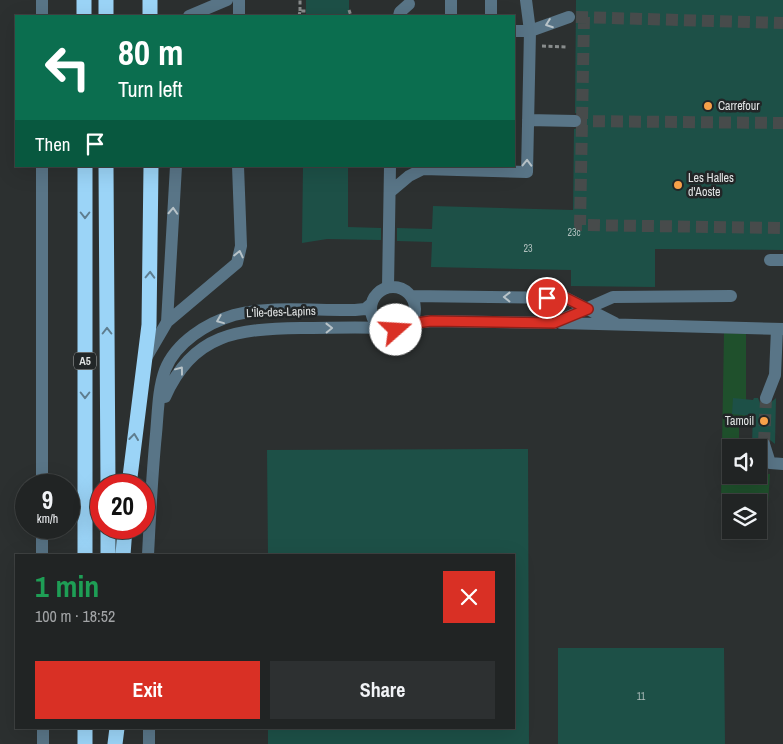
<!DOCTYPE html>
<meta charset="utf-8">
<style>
body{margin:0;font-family:"Archivo Narrow",sans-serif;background:#2d3031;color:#f1f3f6;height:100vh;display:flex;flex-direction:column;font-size:19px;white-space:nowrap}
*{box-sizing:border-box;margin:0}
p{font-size:16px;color:#a2a4a6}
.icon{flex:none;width:28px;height:28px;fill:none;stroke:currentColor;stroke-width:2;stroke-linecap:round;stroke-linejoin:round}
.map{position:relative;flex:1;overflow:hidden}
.side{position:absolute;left:15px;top:554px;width:500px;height:175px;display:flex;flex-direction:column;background:#212424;border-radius:0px;box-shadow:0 5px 20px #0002,0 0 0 1px #3e4141}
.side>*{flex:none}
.top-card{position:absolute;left:15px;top:15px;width:500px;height:152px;border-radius:0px;box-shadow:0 5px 20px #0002,0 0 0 1px #3e4141;background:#0b6e4f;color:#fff;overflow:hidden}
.controls{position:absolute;left:722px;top:439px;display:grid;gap:10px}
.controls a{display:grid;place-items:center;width:45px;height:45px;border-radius:0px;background:#212424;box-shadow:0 5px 20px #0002,0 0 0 1px #3e4141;font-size:25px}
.speed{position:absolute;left:15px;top:474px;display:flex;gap:10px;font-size:25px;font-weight:700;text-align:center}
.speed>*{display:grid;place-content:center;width:65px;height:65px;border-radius:50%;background:#212424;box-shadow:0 5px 20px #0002,0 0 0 1px #3e4141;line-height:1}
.speed small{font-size:12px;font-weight:400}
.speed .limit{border:8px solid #d22;background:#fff;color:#111}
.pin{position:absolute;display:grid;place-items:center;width:42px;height:42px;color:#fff;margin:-21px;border:2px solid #fff;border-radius:50%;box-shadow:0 1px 5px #0007}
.me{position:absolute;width:55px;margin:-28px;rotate:71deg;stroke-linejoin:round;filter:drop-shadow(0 0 4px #0008)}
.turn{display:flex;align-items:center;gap:18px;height:105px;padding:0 20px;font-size:22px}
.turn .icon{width:65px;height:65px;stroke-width:2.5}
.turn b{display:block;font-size:35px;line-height:42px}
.then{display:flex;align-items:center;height:48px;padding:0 20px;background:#0003;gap:10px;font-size:19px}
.round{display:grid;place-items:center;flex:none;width:52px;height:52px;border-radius:0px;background:#2d3031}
.head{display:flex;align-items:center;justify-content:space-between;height:85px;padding:0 20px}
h1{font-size:30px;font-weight:800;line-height:38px;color:#1e9e55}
.action{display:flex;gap:10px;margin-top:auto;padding:10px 20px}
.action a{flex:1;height:58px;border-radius:0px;background:#d93025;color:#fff;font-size:20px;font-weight:800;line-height:58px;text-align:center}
.action a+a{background:#2d3031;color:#f1f3f6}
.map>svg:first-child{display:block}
</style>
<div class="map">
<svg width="783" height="744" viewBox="0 0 783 744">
<rect width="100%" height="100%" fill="#2c3030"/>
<!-- green -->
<path fill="#1f502c" d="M724 333 746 334V415L739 422V447L731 448V475L770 474 768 503 721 502Z"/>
<!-- building -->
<path fill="#1d5047" d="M306 0H349V16H306Z
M576 0H783V250L655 249V287L571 286V270L431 267 432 242 397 241V228L432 229 433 206 573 210 574 129 579 128 583 121 580 114 575 113Z
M303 166H348V227L381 228V240L327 239 302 243Z
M733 398 753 400 754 398H758L760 403 767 406 776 398 775 444 765 436 758 438 756 444 752 443 753 416 732 414Z
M528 449 529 744H268V728H514V555H268L267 450Z
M558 648H724L725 744H558Z"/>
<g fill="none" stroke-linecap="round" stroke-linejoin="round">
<!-- minor-tunnel -->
<path stroke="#474b4b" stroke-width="12" stroke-dasharray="12 6" stroke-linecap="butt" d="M576 17 783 23
M584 17 580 225 783 228
M575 121 783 123
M764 444 766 398"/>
<!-- path -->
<path stroke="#888c8c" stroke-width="3" stroke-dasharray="4 2.5" stroke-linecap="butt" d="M349 10 351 16
M300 11V0
M299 16 300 11H306
M542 46 566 47"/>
<!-- minor -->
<path stroke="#597587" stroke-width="12" d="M42 0V16
M189 16 227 0
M239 16V0
M399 16 400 12 409 4
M451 16V0
M491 16V0
M514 31H530L569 17
M528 120 575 121
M390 192 409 176 423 169 527 172 530 31 526 0
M770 260H783
M388 287 390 166
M371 309a22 22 0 1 1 44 0a22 22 0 1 1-44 0Z
M411 296 566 298 615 323
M167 322 237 263 241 246 238 166
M561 323 783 329
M409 324 431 321 554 323 613 297 731 296
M146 358 167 322 176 166
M165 397C193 333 238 329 301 328 329 328 356 327 383 328
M766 398 775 375 777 329
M764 444 770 463 783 464
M42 485V166
M42 528V555
M148 555C150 515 152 474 156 434 158 413 158 389 165 370 176 342 207 323 234 315 272 305 316 311 355 310L365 309 371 304
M43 728V744
M149 728V744"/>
<!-- highway -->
<path stroke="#9bd4f7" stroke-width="15" d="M84 0V16
M106 0V16
M150 16V0
M85 166V555
M106 166 108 485
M129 485 149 325 151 166
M108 528V555
M123 555 125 528
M85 728V744
M115 744 117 728"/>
</g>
<!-- one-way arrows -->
<defs><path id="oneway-chevron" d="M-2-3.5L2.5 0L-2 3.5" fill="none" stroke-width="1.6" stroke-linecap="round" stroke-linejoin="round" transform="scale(1.25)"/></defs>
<g stroke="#b8c3c8">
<use href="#oneway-chevron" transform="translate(549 24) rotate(160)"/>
<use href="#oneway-chevron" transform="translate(527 163) rotate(-89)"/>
<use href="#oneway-chevron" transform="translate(173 211) rotate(-87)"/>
<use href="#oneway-chevron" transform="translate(239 254) rotate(-77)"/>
<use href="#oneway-chevron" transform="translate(507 297) rotate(-179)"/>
<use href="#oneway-chevron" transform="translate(220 320) rotate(158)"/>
<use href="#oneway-chevron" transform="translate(329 328) rotate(-1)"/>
<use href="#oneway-chevron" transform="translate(180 370) rotate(-53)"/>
</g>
<g stroke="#5e7d8f">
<use href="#oneway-chevron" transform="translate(85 215) rotate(90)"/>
<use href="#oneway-chevron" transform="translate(150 275) rotate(-88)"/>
<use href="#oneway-chevron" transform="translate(107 331) rotate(-90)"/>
<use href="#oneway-chevron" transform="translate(85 395) rotate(90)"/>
<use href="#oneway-chevron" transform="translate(134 437) rotate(-83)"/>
</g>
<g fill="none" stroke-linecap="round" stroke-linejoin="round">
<defs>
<path id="route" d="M396 330 409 324 431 321 554 323 588 309 566 298H547"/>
</defs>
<!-- route casing -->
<use href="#route" stroke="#8d1f18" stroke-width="12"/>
<!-- route -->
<use href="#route" stroke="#d93025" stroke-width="9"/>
</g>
<!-- markers -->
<g fill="#f7a149" stroke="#222627" stroke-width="2">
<circle cx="708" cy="106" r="5"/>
<circle cx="678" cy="185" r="5"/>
<circle cx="764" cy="421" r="5"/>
</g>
<g text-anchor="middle" stroke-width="5" stroke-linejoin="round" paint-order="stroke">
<!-- number labels -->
<g font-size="10" fill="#b0bfbd">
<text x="574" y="236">23c</text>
<text x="528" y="252">23</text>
<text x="641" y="700">11</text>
</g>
<!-- shield labels -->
<rect fill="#222627" stroke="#a8abab" stroke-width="1" x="74" y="352.5" width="22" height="17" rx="4"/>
<g font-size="11" font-weight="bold" fill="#e1e4e4">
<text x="85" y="365">A5</text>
</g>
<!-- poi labels -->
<g font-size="12" fill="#e1e4e4" stroke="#222627" text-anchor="start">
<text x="718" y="110">Carrefour</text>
<text x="688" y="182">Les Halles<tspan x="688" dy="14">d'Aoste</tspan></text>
<text x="754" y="425" text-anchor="end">Tamoil</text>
</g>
<!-- street labels -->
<g font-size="12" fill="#e1e4e4" stroke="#222627">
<text transform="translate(281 312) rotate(-2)" y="4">L'Île-des-Lapins</text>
</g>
</g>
</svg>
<div class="controls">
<a><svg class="icon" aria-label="sound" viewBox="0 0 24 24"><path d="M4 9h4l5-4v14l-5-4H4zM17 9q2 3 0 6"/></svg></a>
<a><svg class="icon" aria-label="layers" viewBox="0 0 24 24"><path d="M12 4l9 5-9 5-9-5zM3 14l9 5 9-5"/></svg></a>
</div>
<div class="speed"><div>9<small>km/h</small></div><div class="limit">20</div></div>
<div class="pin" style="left:547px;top:298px;background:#d93025"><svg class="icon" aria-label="arrive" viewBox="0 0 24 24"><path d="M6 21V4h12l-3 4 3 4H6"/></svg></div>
<svg class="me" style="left:396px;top:330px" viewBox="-20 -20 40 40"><circle r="19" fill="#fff"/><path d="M0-13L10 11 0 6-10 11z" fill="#d93025"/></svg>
<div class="top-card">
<div class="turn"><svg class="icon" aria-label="left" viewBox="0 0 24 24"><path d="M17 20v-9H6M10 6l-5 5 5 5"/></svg><div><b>80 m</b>Turn left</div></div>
<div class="then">Then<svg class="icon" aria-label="arrive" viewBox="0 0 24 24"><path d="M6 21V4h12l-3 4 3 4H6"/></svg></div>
</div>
<section class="side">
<div class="head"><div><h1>1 min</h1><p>100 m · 18:52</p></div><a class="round" style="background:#d93025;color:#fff"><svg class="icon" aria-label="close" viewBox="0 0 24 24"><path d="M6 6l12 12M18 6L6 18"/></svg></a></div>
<div class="action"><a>Exit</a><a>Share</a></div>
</section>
</div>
